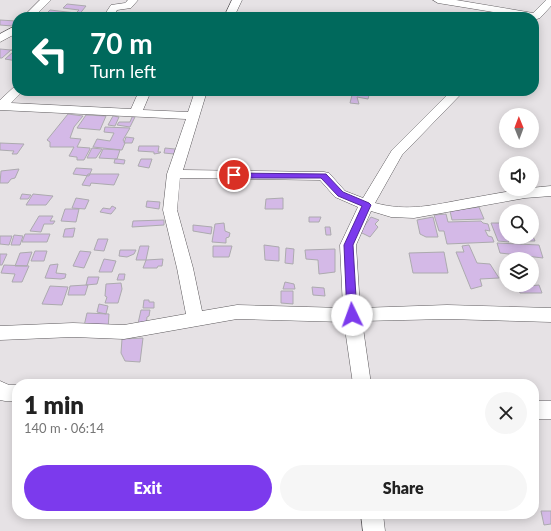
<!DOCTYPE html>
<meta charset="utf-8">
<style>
body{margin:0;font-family:Lato,sans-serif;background:#f6f6f6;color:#222;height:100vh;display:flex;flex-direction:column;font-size:15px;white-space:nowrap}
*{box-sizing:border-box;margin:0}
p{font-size:13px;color:#767676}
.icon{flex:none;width:22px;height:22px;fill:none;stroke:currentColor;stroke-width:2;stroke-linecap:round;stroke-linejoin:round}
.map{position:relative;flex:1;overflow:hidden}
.side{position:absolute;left:12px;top:379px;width:527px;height:140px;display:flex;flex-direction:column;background:#fff;border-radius:16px;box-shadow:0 2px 10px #0003}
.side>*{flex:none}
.hud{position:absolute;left:12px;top:12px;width:527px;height:84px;border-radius:16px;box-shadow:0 2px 10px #0003;background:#00695c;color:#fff;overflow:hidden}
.needle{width:26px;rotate:359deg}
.tools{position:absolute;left:499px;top:108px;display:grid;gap:8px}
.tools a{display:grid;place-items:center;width:40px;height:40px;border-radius:50%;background:#fff;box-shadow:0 2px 10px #0003;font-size:20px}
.pin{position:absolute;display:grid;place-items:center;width:34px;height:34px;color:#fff;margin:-17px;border:2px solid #fff;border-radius:50%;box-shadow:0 1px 4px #0007}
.me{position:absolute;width:44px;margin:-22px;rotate:357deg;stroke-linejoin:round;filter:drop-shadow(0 0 3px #0008)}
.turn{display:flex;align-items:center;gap:14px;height:84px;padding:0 12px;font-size:18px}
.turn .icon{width:52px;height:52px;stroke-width:2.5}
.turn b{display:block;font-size:28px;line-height:34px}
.round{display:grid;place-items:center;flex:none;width:42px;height:42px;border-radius:21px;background:#f6f6f6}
.head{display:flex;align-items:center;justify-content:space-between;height:68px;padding:0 12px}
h1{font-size:24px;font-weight:800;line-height:30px}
.cta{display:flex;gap:8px;margin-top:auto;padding:8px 12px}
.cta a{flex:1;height:46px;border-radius:24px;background:#7c3aed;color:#fff;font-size:16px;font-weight:800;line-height:46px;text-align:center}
.cta a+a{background:#f6f6f6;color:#222}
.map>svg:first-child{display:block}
</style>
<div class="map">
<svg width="551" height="531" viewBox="0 0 551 531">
<rect width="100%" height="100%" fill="#e6e2e5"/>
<!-- building -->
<path fill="#d4b9e7" stroke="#acaaae" d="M67 4 86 6 78 16 47 13 50 10 76 13 79 10 63 8Z
M0 20 16 21 12 26 0 25Z
M0 49 11 50 2 58H0Z
M13 49 17 50V61L5 59 13 52 11 50Z
M337 91H352L351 95 337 94Z
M353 91H370L368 99 357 97 359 104 350 103Z
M68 114 83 116 74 127 70 138 81 139 77 147 90 148V149L84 160H77V157H76L69 156 74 147H50V142L47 140Z
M86 115 106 116 100 130 77 128Z
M113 116 119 117 115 126 108 125Z
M132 117H135L130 127 117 125 119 122H130Z
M105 127 130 128 123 140 125 143 122 150 93 147 97 139 110 141 114 133 104 132Z
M126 137 134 138 132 143H124Z
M0 143 24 144 17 154H12L14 151 0 150Z
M139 146H159L158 152H161L160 153 154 154V152L138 151Z
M92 148 102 149 96 158H87Z
M165 148 175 149 174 154 164 153Z
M103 149 120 150 117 159 99 158Z
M115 159H117L125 160 124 164 114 163Z
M141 159H152L149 168 138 166Z
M76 168 92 169 89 176 73 174Z
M19 169 15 178 11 179 8 183H0L1 171Z
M88 174H119L114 185 91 183 90 186 82 185Z
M22 194 31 195 28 199H20Z
M33 194 53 196 46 205H26Z
M76 198 89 200 85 209 72 208Z
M283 198V209H265L266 199Z
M147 201 160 202 159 209 146 207Z
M112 206 116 208 111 214 100 212 103 208 110 209Z
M479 207 484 219 452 220 450 211Z
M65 209H79L76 222 61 221Z
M446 214 448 222 481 221 483 223 488 224 490 231 485 230 488 236 492 237 494 242 447 244 444 231H439L434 215Z
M39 216H53L50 221H55L53 224H44L41 232 30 231Z
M309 217H321L319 222H309Z
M371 217 379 220 375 224 378 227 370 237 360 232Z
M433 217 438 237H426L420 234 417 220Z
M164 220V225L132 227 133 221Z
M224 223 225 231 230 233 229 237 226 238V243L212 242 215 224Z
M491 223H502L509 242 498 241Z
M193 225 212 227 211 234 193 231Z
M325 227H330L331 235H326Z
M75 228 73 237H63L65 229Z
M25 234H50L47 242H22Z
M532 234 535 241H524L522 244 511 241V237H532Z
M14 235 23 236 20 245H11Z
M0 236H12L9 245 0 244Z
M98 239H108L104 251 94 250Z
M497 243 539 245 543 258 500 253Z
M264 245 279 247V261L265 260Z
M469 245 477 263 490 264 499 278 480 279 482 286 471 289 456 252H464L462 246Z
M140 246H149L146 260H136Z
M213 246H232L229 257H213Z
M286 248 294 249 293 264 285 263Z
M335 249V272L319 274 318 260 306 259 305 250Z
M120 250H136L134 254 127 257 119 256Z
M35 251H47L44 261H31Z
M80 251 91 252 84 268 73 266Z
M32 252 27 266H15L20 253Z
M444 252 448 273H413L409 253Z
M0 254H7L2 265H0Z
M104 259 116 261 112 272H99Z
M163 259 162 266H158L157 268H143L146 260Z
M58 264 56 273 66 274 65 278 61 279 45 278 50 265Z
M4 265 29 266 22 282H12L15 274 1 273Z
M119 274H125L124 280H117Z
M88 277H99L97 284 86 285Z
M285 282 294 284 295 289H283Z
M121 283 122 289 118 303H105L107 297 105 296 106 284Z
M86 285H88L85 295H68L70 286Z
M539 285 542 293H520L518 287Z
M50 286 68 287 62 305 42 304Z
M312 287 324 288 325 296 313 295Z
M281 291H293V304L281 303Z
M144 300H149V302H154V308H143Z
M99 304 108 306 106 314 97 312Z
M141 310H150L149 316 147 317 146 326 137 328Z
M87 313 109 314 108 329 84 326Z
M143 338 140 362 125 361 121 353 122 339Z
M541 511H551V524L544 525Z"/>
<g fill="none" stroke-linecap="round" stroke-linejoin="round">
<defs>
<path id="street" d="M40 0H51L34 17H23Z
M128 0H138L131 8 117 10 113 17H103L111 5 125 3Z
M232 0H242L234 17H224Z
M433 0H456L533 13 546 0H551V6L540 18 534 20V17H524L438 3Z
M17 25V33L0 42V34Z
M17 87V91H23L11 103 131 109 139 91H151L143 110 188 112 195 91H207L183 170 324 172 329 173 345 191 363 198 392 150 451 91H464L402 155 375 203C408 212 433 205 466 199 495 194 523 188 551 186V196L525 198 414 218 391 217 371 211 356 245 360 308 447 305 551 308V322L447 319 362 321 371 384H353L344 322 237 319 124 339 73 337 0 340V326L73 323 124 325 186 314 177 268 163 210 167 174 186 119 0 110V100L13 88ZM180 178 320 180 335 197 358 207 340 245 343 308 237 305 202 311 193 268 177 210Z
M0 381 9 385H17V401H5L0 400Z
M534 401H551V419H534Z
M361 514H383L385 531H363Z"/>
</defs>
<!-- street casing -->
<use href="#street" stroke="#5d5a5d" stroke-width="1"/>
<!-- street -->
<use href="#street" fill="#fff" fill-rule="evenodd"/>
</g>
<!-- route -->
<path fill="#7c3aed" stroke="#51269a" d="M231 173 324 174H326L343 192 369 203 371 205 353 245 357 315 356 318H349L347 315 344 245 362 206 338 196 321 178H234L230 175Z"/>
</svg>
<div class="tools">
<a><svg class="needle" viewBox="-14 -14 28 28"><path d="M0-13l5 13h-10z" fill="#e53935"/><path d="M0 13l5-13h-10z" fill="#767676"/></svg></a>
<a><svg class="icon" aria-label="sound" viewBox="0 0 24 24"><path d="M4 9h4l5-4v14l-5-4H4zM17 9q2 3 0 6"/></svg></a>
<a><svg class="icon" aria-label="search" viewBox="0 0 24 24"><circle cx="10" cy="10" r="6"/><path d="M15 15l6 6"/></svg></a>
<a><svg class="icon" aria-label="layers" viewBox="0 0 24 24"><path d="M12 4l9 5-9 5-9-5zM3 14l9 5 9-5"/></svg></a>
</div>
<div class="pin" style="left:234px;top:175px;background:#d93025"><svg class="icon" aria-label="arrive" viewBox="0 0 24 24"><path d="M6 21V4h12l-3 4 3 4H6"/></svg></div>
<svg class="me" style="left:352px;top:315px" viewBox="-20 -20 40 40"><circle r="19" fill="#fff"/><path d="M0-13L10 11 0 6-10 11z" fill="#7c3aed"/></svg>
<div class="hud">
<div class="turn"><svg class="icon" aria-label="left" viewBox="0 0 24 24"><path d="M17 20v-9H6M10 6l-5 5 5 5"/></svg><div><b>70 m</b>Turn left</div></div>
</div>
<section class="side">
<div class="head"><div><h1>1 min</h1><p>140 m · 06:14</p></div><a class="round"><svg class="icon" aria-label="close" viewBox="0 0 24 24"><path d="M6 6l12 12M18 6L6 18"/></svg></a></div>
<div class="cta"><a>Exit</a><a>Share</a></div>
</section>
</div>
